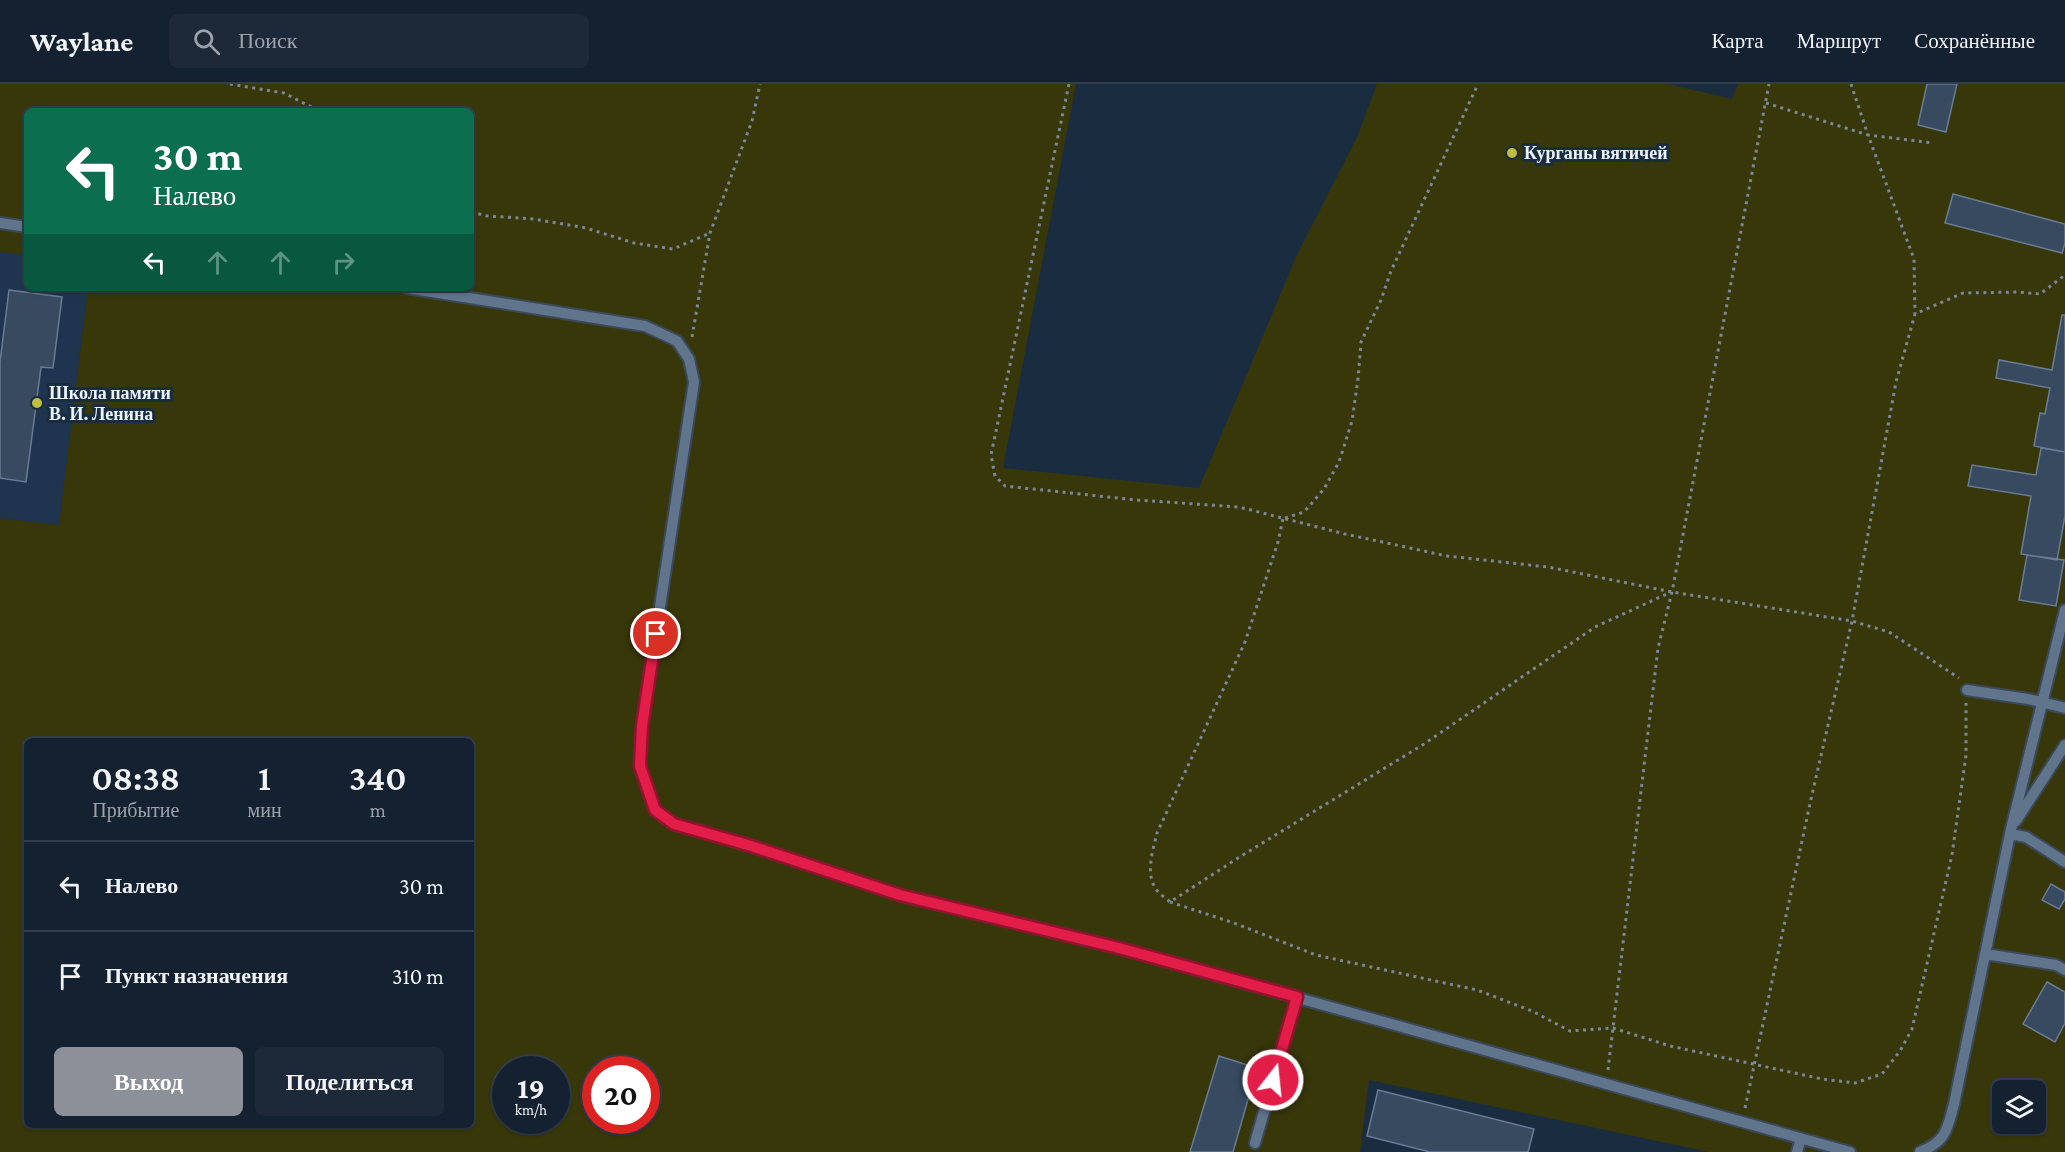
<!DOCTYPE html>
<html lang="ru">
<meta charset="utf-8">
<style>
body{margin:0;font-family:"Crimson Pro",serif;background:#1d2938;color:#f1f3f6;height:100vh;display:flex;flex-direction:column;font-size:22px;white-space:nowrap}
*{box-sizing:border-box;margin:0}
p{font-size:20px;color:#9da3ab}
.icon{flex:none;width:33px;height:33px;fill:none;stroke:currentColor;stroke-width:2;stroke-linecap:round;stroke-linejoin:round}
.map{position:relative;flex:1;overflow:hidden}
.sheet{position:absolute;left:24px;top:654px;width:450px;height:390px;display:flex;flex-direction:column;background:#142130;border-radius:9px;box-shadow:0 2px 4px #0004,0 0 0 2px #333e4c}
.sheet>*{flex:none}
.guide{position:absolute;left:24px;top:24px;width:450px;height:183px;border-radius:9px;box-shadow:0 2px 4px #0004,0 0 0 2px #333e4c;background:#0b6e4f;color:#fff;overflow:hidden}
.buttons{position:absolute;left:1992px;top:996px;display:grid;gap:12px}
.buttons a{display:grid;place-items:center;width:54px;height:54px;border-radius:9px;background:#142130;box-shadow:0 2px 4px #0004,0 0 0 2px #333e4c;font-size:30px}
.speed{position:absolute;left:492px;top:972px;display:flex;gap:12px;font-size:30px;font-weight:700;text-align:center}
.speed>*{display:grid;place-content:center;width:78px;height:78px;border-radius:50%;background:#142130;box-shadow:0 2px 4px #0004,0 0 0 2px #333e4c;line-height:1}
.speed small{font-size:15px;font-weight:400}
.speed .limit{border:9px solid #d22;background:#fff;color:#111}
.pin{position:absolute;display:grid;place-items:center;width:51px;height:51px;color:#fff;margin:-26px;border:3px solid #fff;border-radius:50%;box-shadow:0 2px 6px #0007}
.me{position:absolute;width:66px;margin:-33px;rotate:16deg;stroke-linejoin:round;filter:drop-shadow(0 0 4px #0008)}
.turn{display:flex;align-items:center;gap:21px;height:126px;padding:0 30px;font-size:27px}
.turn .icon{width:78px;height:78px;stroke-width:2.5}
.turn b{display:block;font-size:42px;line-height:51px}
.lanes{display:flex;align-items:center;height:57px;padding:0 30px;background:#0003;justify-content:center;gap:30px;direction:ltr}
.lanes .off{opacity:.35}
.eta{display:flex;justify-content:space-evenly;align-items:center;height:102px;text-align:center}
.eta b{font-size:36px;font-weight:600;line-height:42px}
.button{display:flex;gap:12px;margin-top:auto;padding:12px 30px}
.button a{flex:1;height:69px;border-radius:9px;background:#8c9099;color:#fff;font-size:24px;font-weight:600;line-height:69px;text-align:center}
.button a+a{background:#1d2938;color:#f1f3f6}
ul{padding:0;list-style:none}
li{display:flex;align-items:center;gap:18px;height:90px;padding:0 30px;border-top:2px solid #333e4c}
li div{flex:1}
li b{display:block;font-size:22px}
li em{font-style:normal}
header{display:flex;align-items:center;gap:36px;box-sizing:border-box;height:84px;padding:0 30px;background:#142130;border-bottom:2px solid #333e4c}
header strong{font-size:28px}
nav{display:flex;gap:33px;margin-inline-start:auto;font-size:21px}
.search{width:420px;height:54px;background:#1d2938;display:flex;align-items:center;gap:15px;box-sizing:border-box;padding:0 21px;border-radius:9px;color:#9da3ab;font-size:22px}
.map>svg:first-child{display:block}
</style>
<header>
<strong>Waylane</strong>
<div class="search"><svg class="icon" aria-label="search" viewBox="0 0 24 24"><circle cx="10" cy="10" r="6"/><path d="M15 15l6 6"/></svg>Поиск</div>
<nav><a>Карта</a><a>Маршрут</a><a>Сохранённые</a></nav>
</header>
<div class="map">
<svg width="2065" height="1068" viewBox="0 0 2065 1068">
<rect width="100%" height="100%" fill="#1a2c40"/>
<!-- built -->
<path fill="#1f354f" d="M0 168 27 171V204H88L59 441 0 434Z"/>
<!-- green -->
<path fill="#38370a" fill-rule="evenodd" d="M0 0H1076L1003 384 1199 404 1296 173 1358 51 1377 0H1668L1732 15 1738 0H2065V1068H1709L1369 996 1360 1068H0V434L59 441 88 204H471V27H27V171L0 168ZM27 657H471V1041H27ZM506 986H556V1036H506ZM596 986H646V1036H596ZM2002 1006H2036V1040H2002Z"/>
<!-- building -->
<path fill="#374a60" stroke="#687c95" stroke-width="1.5" d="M1927 0H1957L1946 48 1918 41Z
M1953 110 2065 140V159L2062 169 1945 139Z
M9 206 62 213 53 284 41 283 26 398 0 394V278Z
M2062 231H2065V368L2034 362 2040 329 2045 330 2050 304 1996 294 1999 276 2052 286Z
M2041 364 2065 368V432L2057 476 2021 470 2031 412 1968 402 1972 381 2036 391Z
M2027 471 2064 476 2056 522 2019 516Z
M2051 800 2065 808V815L2059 825 2042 816Z
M2047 898 2065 908V939L2055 958 2023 940Z
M1219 972 1257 984 1233 1068H1190Z
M1378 1006 1534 1045 1528 1068H1430L1367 1052Z"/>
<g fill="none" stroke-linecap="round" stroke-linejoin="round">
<defs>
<path id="service" d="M0 139 27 143
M407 204 645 242 677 257 689 275 694 298 642 642 640 682 655 726 674 740 748 761 900 811 1119 864 1850 1068
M1967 606 2028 615 2065 624
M2016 737 2065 661
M2010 750 2026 753 2065 778
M1985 870 2056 881 2065 886
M1255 1059 1297 913
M1797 1068 1801 1054
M1920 1068C1947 1057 1947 1045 1954 1020L2011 745 2065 526"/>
</defs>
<!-- service casing -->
<use href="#service" stroke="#3b495a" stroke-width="14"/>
<!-- path -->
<path stroke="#7a8797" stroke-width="3" stroke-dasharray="3 4.5" stroke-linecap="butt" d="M230 0 284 9 319 27
M1069 0 991 371 995 392 1005 402 1136 416 1239 423 1345 450 1447 472 1548 483 1672 508 1852 537 1889 548 1959 594
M1851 0 1868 51 1933 59
M1766 19 1868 51 1914 175 1915 230
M471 128 487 132 534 135 586 144 634 159 673 165 710 149
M692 253 710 149 752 37 760 0
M1285 434 1304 428 1324 405 1339 378 1352 337 1358 295 1361 258 1381 216 1391 187 1478 0
M1283 435 1278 458 1245 558 1157 749C1153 766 1145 790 1156 805 1159 810 1166 814 1170 818L1238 774 1424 660 1595 543 1671 508
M1170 818 1234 839 1316 871 1477 906 1532 927 1570 947 1613 944 1670 962 1822 995 1855 999 1882 990 1900 967 1912 945 1952 771 1966 671V619
M1608 986 1658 564 1672 508 1769 0
M1745 1024 1811 715 1852 537 1896 298 1915 230 1963 209 2019 208 2040 210 2065 191"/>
<!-- service -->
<use href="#service" stroke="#60748c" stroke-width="10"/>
</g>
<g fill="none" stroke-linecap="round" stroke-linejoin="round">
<defs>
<path id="route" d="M656 550 642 642 640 682 655 726 674 740 748 761 900 811 1119 864 1297 913 1273 996"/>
</defs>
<!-- route casing -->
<use href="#route" stroke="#92132f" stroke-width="15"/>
<!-- route -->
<use href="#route" stroke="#e11d48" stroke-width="10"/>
</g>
<!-- markers -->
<g fill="#c0be41" stroke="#1a2c40" stroke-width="2">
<circle cx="1512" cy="69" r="6"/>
<circle cx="37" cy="319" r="6"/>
</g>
<g text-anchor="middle" stroke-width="6" stroke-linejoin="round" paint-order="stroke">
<!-- poi labels -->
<g font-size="18" font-weight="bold" fill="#ebf4ff" stroke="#1a2c40" text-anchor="start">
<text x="1524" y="75">Курганы вятичей</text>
<text x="49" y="315">Школа памяти<tspan x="49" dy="21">В. И. Ленина</tspan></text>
</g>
</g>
</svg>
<div class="buttons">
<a><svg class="icon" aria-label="layers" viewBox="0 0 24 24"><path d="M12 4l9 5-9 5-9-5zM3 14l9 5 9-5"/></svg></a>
</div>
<div class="speed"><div>19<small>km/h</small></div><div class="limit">20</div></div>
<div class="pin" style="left:656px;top:550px;background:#d93025"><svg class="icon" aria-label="arrive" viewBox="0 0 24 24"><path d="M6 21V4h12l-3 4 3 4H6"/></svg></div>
<svg class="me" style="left:1273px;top:996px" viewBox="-20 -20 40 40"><circle r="17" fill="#e11d48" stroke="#fff" stroke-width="3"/><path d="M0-11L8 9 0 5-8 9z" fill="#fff"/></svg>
<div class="guide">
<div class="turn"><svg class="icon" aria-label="left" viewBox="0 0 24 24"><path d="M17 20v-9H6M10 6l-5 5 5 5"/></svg><div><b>30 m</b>Налево</div></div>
<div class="lanes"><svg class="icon" aria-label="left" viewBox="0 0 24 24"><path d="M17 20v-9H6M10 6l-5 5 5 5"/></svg><svg class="icon off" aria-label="ahead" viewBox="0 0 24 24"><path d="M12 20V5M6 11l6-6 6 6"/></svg><svg class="icon off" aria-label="ahead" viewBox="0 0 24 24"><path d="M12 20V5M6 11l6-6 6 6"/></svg><svg class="icon off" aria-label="right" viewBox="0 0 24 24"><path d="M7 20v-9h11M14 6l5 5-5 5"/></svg></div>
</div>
<section class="sheet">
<div class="eta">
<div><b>08:38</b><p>Прибытие</p></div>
<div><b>1</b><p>мин</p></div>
<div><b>340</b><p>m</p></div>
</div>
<ul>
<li><svg class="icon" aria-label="left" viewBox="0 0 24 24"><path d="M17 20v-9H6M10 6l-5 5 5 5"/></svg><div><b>Налево</b></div><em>30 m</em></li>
<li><svg class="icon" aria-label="arrive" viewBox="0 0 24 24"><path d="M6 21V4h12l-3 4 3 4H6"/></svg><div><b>Пункт назначения</b></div><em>310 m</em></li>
</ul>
<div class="button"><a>Выход</a><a>Поделиться</a></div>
</section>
</div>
